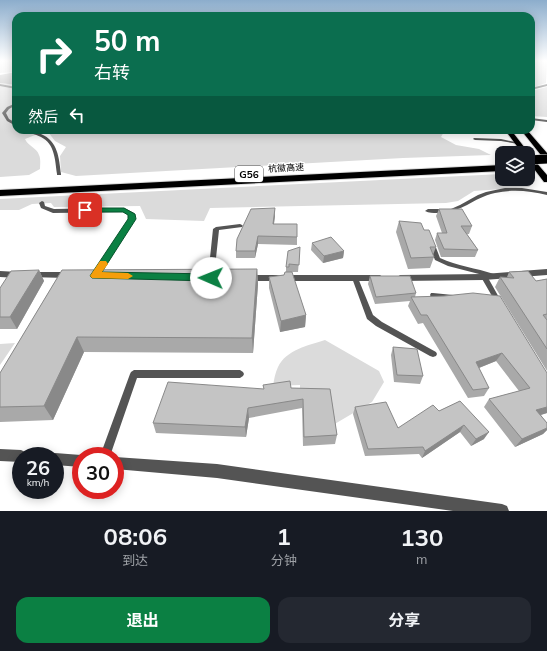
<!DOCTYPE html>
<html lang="zh">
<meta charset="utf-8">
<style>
body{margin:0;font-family:Mulish,"Noto Sans SC",sans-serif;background:#242831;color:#f1f3f6;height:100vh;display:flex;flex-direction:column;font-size:15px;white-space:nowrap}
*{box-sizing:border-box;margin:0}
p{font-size:13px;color:#9ea1a6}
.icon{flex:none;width:22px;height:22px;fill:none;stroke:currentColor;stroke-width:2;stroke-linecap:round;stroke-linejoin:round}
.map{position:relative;height:511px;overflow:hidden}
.details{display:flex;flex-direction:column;background:#171b24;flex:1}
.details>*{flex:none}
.hud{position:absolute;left:12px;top:12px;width:523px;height:122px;border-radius:12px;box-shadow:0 2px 10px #0003;background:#0b6e4f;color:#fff;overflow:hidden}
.fabs{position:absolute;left:495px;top:146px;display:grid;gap:8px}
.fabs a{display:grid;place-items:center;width:40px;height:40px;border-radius:8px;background:#171b24;box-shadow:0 2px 10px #0003;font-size:20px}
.speed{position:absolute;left:12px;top:447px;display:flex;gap:8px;font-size:20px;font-weight:700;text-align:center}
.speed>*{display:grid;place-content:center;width:52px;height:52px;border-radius:50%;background:#171b24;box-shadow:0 2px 10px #0003;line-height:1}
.speed small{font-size:10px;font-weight:400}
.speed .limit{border:6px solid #d22;background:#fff;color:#111}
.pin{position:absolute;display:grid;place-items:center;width:34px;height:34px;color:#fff;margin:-17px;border-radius:8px;box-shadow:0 2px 6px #0006}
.me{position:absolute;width:44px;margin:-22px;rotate:271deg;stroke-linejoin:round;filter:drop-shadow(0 0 3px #0008)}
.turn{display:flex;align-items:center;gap:14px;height:84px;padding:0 16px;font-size:18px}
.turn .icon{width:52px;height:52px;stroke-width:2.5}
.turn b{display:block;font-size:28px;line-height:34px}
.then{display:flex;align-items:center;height:38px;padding:0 16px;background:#0003;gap:8px;font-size:15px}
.eta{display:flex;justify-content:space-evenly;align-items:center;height:68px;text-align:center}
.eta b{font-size:24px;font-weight:700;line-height:28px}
.cta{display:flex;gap:8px;margin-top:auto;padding:8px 16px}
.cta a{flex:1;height:46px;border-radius:12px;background:#0b8043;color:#fff;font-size:16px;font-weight:700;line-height:46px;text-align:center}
.cta a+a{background:#242831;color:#f1f3f6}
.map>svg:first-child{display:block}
</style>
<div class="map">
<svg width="547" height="511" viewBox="0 0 547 511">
<rect width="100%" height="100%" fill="#fff"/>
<!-- green -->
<path fill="#dbdbdb" d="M0 61H16V72L0 73Z
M531 61H547L546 83 531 88V69L533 66Z
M0 83 16 85V130H445L441 137 456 145 479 149 491 155 403 158 76 176 61 172 60 156 66 147 55 141 48 132 35 135 25 139C28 146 37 148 39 155 41 159 40 165 40 169L29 175 0 177Z
M547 87V117L531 116V91Z
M502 174V179H523L530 187 474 191 458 201 446 203 210 208 204 221 146 219 140 206 54 207 51 203 32 204 19 210H0V199Z
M325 340 379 371 384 382 372 402 333 425 300 394V385L273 386C274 380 275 373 278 367 286 350 309 345 325 340Z
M15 343 0 365V344Z"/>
<!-- water -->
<path fill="#a2a2a2" d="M16 72V85L0 83V75Z"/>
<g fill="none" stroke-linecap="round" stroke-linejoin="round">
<defs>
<path id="primary" d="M505 130H511L528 152 529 154 547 175V182H544L528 161V153H522Z
M521 130H527L547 153V159H544Z"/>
<path id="highway" d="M502 165V171L0 196V190Z"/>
</defs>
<!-- primary casing -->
<use href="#primary" stroke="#dbdbdb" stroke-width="2"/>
<!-- highway casing -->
<use href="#highway" stroke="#dbdbdb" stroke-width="2"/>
<!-- lane -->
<path fill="#545454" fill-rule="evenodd" d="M0 84 16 87V89L0 86Z
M547 84V86L531 90V88Z
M16 103V105L9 109 6 113 9 119 16 123V126L7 121 2 113 7 107Z
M531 118 547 120V122L531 120Z
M22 130C29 130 34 132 41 134 58 141 59 158 61 174V175H57V174C55 160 55 144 41 137 35 134 28 133 22 130Z
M474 138 501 139 520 143 518 144 501 141 475 140 473 139Z
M505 188H522L547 192V195C530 191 513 189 495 193 472 198 463 213 437 213 433 213 429 213 425 211L428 209H451L460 205 478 195 486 192Z
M42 201 44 202 45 206 54 209 124 208 134 213 135 219 98 277H96L93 275 129 219V215L123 212 53 213 41 208 39 203Z
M240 224 242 225 243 226 242 227 219 230 214 277 211 279H209L208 277 213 229 216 227Z
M432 243 435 245 440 258C457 266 476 268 494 274L495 276 494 278H492L487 276 501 301 500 303H496L481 277 483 275 448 266 435 260 429 245Z
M353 276H357L358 278 373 315 382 322 436 352 437 354 436 356 433 357 430 356 376 326 367 319 352 278Z
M431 293H433L453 295H455L456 297 455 299H453L433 297H431L430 295Z
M134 370H240L243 372 244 374 243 376 240 378H137L110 456H100L130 374 131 372Z"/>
<!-- street -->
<path fill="#545454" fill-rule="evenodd" d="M547 269V275L484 280 400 281 396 278 400 275 484 274Z
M0 271 18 272 22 275 18 278 0 277Z
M30 272H68L72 275 68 278 27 277 26 275Z
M248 275H380L384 278 380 281H248L244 278Z
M0 449 21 450 25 452 27 456H21V462L0 461Z
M55 453 81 455 84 456H81V467L55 465V456H50Z
M115 457 217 464 502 504 507 506 509 511H453L217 478 115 469Z"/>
<!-- primary -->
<use href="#primary" fill="#000" fill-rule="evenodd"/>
<!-- highway -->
<use href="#highway" fill="#000" fill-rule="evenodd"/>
<defs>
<path id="highway-bridge" d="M528 160 547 159"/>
</defs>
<!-- highway-bridge casing -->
<use href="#highway-bridge" stroke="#dbdbdb" stroke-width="10" stroke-linecap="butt"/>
<!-- highway-bridge -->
<use href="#highway-bridge" stroke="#000" stroke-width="9"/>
</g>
<!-- wall -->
<path fill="#a9a9a9" d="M439 209 472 226 469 234H467L478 250 475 257H441L435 240 437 233H442L436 216Z
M275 215 274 224H297V245L258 244 255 258H236V251Z
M399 221 424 230 436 247 433 255 434 257 430 268 408 269 396 232Z
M312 243 344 251 343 258 323 263 311 250Z
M300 247 298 272H289L306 315 305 327 280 332 269 288V277L284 275 286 272V267Z
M257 269 258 284 253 353 84 352 53 420 0 422V373L62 270Z
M39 270 44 281 17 329H0V288Z
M509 272 536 281 547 279V371L495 287 500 277H507Z
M370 276 416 293 415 297 547 373V413L541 415 547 423V430L543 434 515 447 484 407 489 399 519 391 496 361 479 368 489 388 484 396 468 398 423 323 418 324 408 306 410 301 375 304 368 284Z
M393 347 423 376 420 384 394 382 391 355Z
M291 388 330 389 337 435 335 444 303 446 302 408 249 418 246 437 156 433 153 423 264 389Z
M460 401 484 439 471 446 460 432 422 458 419 454 365 456 353 414 355 407 398 428 439 411Z"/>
<!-- shaded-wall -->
<path fill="#898989" d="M275 208V215L273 231V224Z
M258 236V244L255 258V251Z
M344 251 343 258 323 263 324 256Z
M257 269 258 284 253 353 252 338Z
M39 270 44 281 17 329 10 317Z
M306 315 305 327 280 332 281 321Z
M77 337 84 352 53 420 44 406Z
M502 353 496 361 471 371 476 362Z
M547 407V413L530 418 536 410Z
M248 408 249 418 246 437 245 427Z
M464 425 460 432 422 458 425 451Z
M547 428V430L543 434 515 447 522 439Z
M489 432 484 439 471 446 476 439Z"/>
<!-- building -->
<path fill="#c4c4c4" stroke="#898989" d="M275 208 273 224H297V237L258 236 255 251H236L237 239 251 209Z
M439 209H462L472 226H461L478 250 444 249 437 233H447Z
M399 221 421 223 424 230H429L436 247H430L434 257 411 258Z
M331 237 344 251 324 256 312 243Z
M300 247 299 265 289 264V267H286L288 251Z
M257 269 252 338 77 337 44 406 0 407V373L62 270Z
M39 270 10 317H0V288L11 271Z
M528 271 536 281 547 279V314L543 315 547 320V349L500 277 514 278 509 272Z
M285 272H292L306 315 281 321 269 277 284 275Z
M370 276H410L416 293 376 297Z
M473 293 500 296 547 373V407L536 410 547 423V428L522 439 489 399 530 388 502 353 476 362 489 388 473 390 427 315H421L411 297 444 296Z
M393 347 417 349 423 376 397 375Z
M290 381 291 388 330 389 337 435 304 437 303 399 248 408 245 427 153 423 168 382 264 389 263 385Z
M460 401 489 432 476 439 464 425 425 451 423 447 368 449 355 407 386 402 398 428 433 405 439 411Z"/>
<!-- sky -->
<linearGradient id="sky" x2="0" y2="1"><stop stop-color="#8cadcc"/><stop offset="0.46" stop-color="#fff"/><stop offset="1" stop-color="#fff" stop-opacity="0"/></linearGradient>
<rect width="547" height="132" fill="url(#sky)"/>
<!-- route -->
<path fill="#0b8043" stroke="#07532c" d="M85 208H124L135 214 136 219 102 272 211 274 215 278 211 281 92 278 90 276 128 219V215L123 212H82V209Z"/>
<!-- slow -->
<path fill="#f59e0b" d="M100 261H106L108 264 102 272 128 273 133 276 128 279 92 278 90 276Z"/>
<g text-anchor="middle" stroke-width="3" stroke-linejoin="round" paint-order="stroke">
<!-- far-street labels -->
<g font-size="9" fill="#000" stroke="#fff">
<text transform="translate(286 168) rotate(-3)" y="3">杭徽高速</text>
</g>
<!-- shield labels -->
<rect fill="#fff" stroke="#4c4c4c" stroke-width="1" x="235" y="166" width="28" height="16" rx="3"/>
<g font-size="10" font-weight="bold" fill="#000">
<text x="249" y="178">G56</text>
</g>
</g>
</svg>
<div class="fabs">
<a><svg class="icon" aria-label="layers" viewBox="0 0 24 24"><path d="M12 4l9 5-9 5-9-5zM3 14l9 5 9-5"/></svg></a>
</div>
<div class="speed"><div>26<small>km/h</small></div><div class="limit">30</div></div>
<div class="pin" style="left:85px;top:210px;background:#d93025"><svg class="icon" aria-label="arrive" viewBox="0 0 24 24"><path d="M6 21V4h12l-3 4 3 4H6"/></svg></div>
<svg class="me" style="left:211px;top:278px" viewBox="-20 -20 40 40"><circle r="19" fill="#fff"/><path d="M0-13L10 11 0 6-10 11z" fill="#0b8043"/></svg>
<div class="hud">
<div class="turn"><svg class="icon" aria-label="right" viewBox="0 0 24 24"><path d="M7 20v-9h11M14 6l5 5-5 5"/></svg><div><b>50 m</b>右转</div></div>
<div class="then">然后<svg class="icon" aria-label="left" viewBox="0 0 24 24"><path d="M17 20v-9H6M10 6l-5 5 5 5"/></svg></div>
</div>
</div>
<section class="details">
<div class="eta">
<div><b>08:06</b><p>到达</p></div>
<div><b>1</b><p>分钟</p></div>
<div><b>130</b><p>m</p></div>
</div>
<div class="cta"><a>退出</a><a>分享</a></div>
</section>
